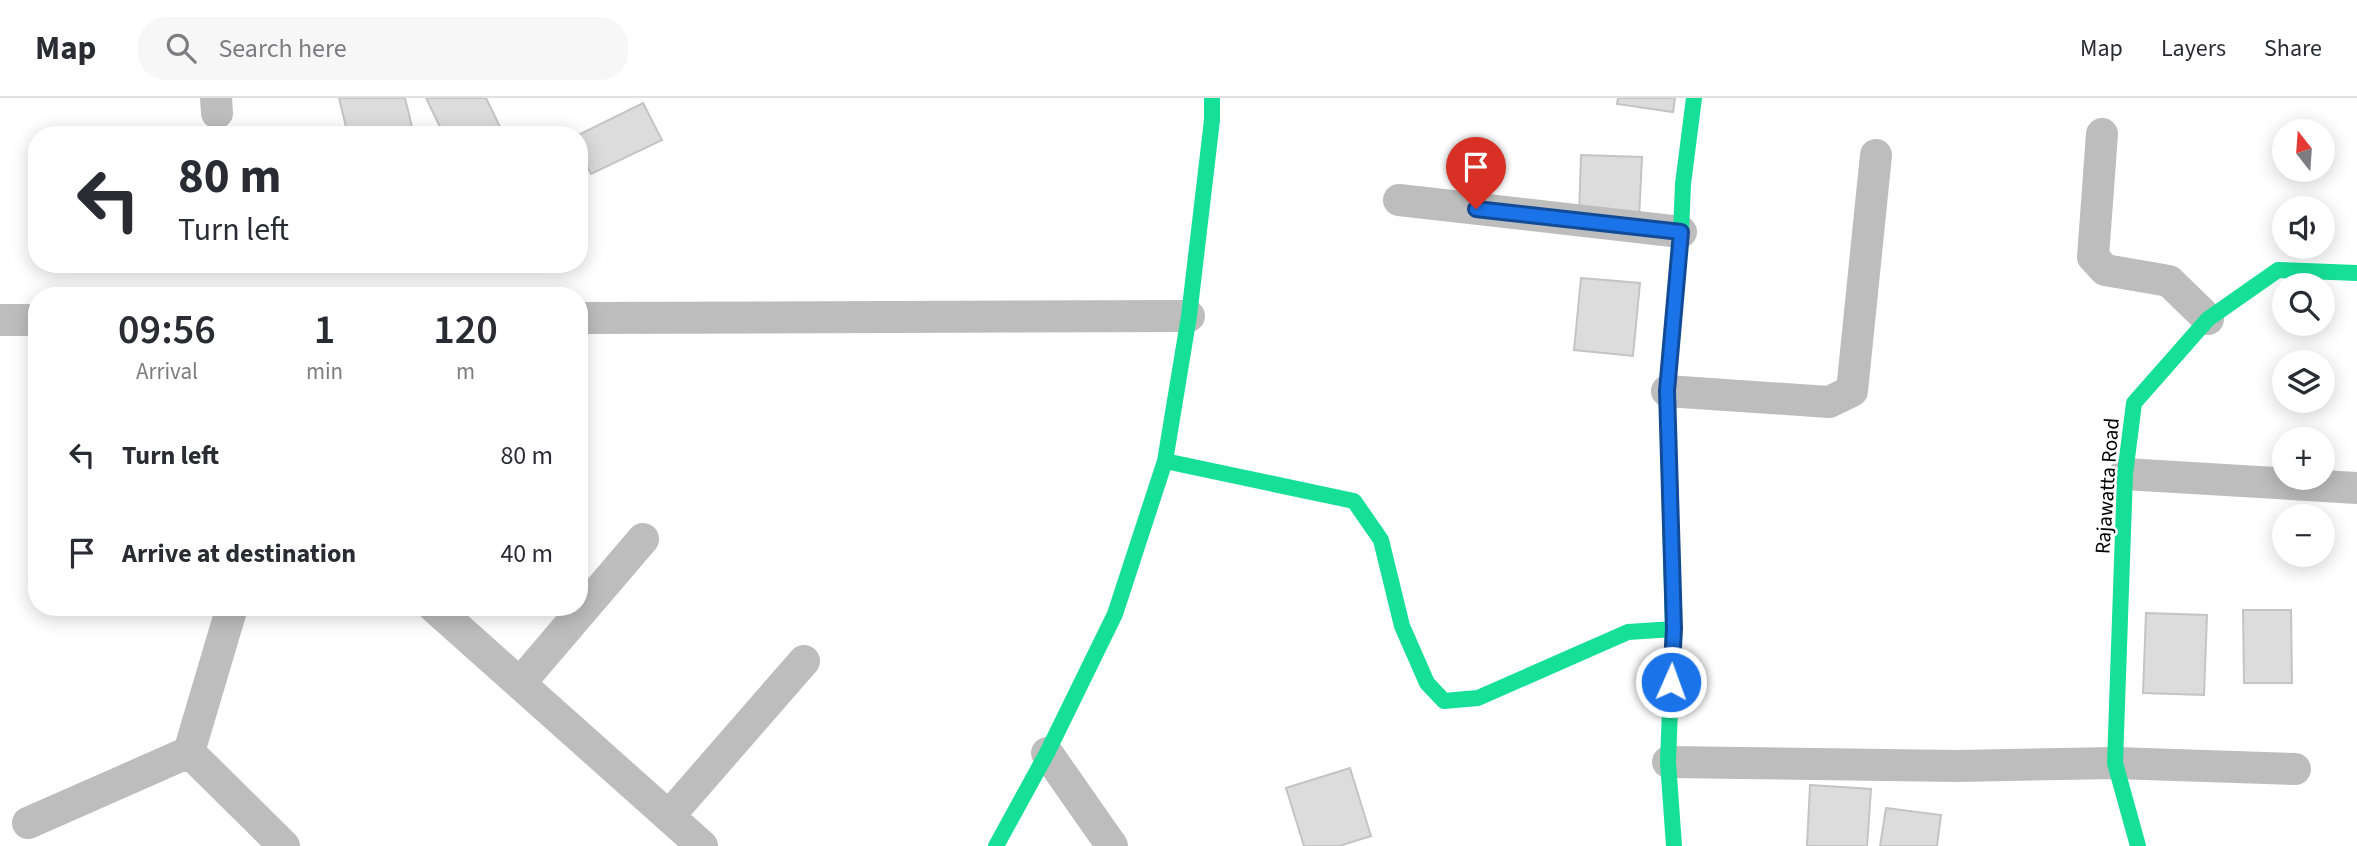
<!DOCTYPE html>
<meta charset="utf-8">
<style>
body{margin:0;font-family:"Source Sans 3",sans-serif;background:#f7f7f7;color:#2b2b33;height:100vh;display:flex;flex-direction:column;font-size:26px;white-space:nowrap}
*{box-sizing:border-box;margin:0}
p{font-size:23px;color:#7c7c81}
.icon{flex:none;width:38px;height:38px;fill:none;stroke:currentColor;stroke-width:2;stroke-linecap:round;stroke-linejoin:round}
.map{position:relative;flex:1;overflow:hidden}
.panel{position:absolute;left:28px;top:189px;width:560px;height:329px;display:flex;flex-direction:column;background:#fff;border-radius:28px;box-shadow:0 4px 18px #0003}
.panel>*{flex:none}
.top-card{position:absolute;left:28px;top:28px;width:560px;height:147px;border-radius:28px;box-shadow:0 4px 18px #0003;background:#fff;color:#2b2b33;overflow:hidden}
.needle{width:46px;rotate:343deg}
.buttons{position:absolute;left:2272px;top:21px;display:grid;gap:14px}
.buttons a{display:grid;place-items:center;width:63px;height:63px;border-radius:50%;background:#fff;box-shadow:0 4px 18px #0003;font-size:35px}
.pin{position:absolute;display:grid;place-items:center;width:60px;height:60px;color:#fff;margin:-72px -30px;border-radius:50% 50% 50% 0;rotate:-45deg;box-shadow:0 0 7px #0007}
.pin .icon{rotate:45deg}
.me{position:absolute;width:77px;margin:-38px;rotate:2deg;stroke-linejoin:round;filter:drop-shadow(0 0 5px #0008)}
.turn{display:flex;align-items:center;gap:24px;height:147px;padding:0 35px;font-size:32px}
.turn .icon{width:91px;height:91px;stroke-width:2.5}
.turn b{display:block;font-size:49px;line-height:60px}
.eta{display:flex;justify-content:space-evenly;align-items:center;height:119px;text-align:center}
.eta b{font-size:42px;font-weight:600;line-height:49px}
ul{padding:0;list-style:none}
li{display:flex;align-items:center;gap:21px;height:98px;padding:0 35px}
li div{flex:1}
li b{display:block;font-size:26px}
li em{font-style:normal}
header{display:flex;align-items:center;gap:42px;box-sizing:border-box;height:98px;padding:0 35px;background:#fff;border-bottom:2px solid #e1e1e2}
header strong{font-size:33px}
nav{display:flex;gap:38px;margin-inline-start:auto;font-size:24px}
.search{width:490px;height:63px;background:#f7f7f7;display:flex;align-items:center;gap:18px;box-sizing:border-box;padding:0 24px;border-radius:28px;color:#7c7c81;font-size:26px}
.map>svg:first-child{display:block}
</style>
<header>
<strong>Map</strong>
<div class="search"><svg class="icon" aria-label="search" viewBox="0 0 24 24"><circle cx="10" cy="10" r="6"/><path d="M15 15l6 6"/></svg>Search here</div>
<nav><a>Map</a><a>Layers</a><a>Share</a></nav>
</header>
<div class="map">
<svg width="2357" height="748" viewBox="0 0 2357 748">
<rect width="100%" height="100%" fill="#fff"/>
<!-- building -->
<path fill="#dcdcdc" stroke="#c4c4c4" stroke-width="2" d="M339 0H405L414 37H348Z
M426 0H486L504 37H444Z
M1618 0H1675L1673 14 1617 6Z
M643 5 662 42 591 76 579 52 578 37Z
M1581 57 1642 59 1639 121 1579 118Z
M155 166H185L157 173Z
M1581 180 1640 185 1633 258 1574 252Z
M2243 512H2291L2292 585H2244Z
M2146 515 2207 517 2204 597 2143 595Z
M1350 670 1371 738 1339 748H1304L1286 690Z
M1810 687 1871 691 1867 748H1807Z
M1886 710 1941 717 1937 748H1880Z"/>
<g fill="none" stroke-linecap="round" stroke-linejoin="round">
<!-- street -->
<path stroke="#bdbdbd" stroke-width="32" d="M216 0 217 15
M2102 36 2093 159 2105 172 2169 183 2208 221
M1399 102 1681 134
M579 220 1189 218
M0 222H37
M1667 293 1829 304 1852 293 1876 57
M2125 376 2357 390
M434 509 702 748
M520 585 643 441
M189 654 284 748
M1047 655 1112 748
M1668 664 1957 668 2115 665 2295 671
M669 718 804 563
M28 725 189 654 232 509"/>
<!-- fast -->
<path stroke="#16e098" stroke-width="16" d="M1165 363 1354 403 1381 442 1402 528 1427 585 1444 603 1478 600 1628 534 1673 531
M996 748 1047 655 1115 516 1165 363 1189 218 1212 22V0
M1674 748 1668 664 1673 531 1667 293 1681 134 1683 86 1694 0
M2138 748 2115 665 2125 376 2134 305 2208 221 2278 172 2357 175"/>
</g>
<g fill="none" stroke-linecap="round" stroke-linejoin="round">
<defs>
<path id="route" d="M1476 111 1681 134 1667 293 1674 531 1671 584"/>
</defs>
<!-- route casing -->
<use href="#route" stroke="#114b97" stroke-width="18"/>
<!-- route -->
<use href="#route" stroke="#1a73e8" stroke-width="12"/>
</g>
<g text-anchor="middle" stroke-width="5" stroke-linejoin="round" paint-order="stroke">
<!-- street labels -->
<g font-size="21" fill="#000" stroke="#fff">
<text transform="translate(2107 388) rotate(-86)" y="7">Rajawatta Road</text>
</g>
</g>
</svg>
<div class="buttons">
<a><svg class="needle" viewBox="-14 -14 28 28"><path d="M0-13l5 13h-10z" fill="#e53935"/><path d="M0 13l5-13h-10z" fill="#7c7c81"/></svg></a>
<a><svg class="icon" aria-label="sound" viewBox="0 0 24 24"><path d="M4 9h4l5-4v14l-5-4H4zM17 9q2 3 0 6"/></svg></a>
<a><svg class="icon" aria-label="search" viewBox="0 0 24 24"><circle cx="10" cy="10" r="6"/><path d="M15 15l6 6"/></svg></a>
<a><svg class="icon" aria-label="layers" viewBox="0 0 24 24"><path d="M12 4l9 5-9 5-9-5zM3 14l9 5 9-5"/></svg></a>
<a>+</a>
<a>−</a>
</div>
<div class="pin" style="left:1476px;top:111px;background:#d93025"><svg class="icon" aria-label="arrive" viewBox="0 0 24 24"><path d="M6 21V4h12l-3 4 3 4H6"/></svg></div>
<svg class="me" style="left:1671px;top:584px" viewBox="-20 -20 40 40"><circle r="17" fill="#1a73e8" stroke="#fff" stroke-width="3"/><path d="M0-11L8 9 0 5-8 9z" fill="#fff"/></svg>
<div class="top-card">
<div class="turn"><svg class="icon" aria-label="left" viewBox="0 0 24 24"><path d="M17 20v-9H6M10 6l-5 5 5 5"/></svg><div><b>80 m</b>Turn left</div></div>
</div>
<section class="panel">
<div class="eta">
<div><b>09:56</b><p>Arrival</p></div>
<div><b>1</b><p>min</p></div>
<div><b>120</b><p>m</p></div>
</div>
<ul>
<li><svg class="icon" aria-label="left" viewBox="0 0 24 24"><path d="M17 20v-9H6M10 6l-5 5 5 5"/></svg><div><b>Turn left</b></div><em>80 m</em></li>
<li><svg class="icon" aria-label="arrive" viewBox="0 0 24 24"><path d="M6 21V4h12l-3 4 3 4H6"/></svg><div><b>Arrive at destination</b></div><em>40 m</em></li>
</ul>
</section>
</div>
